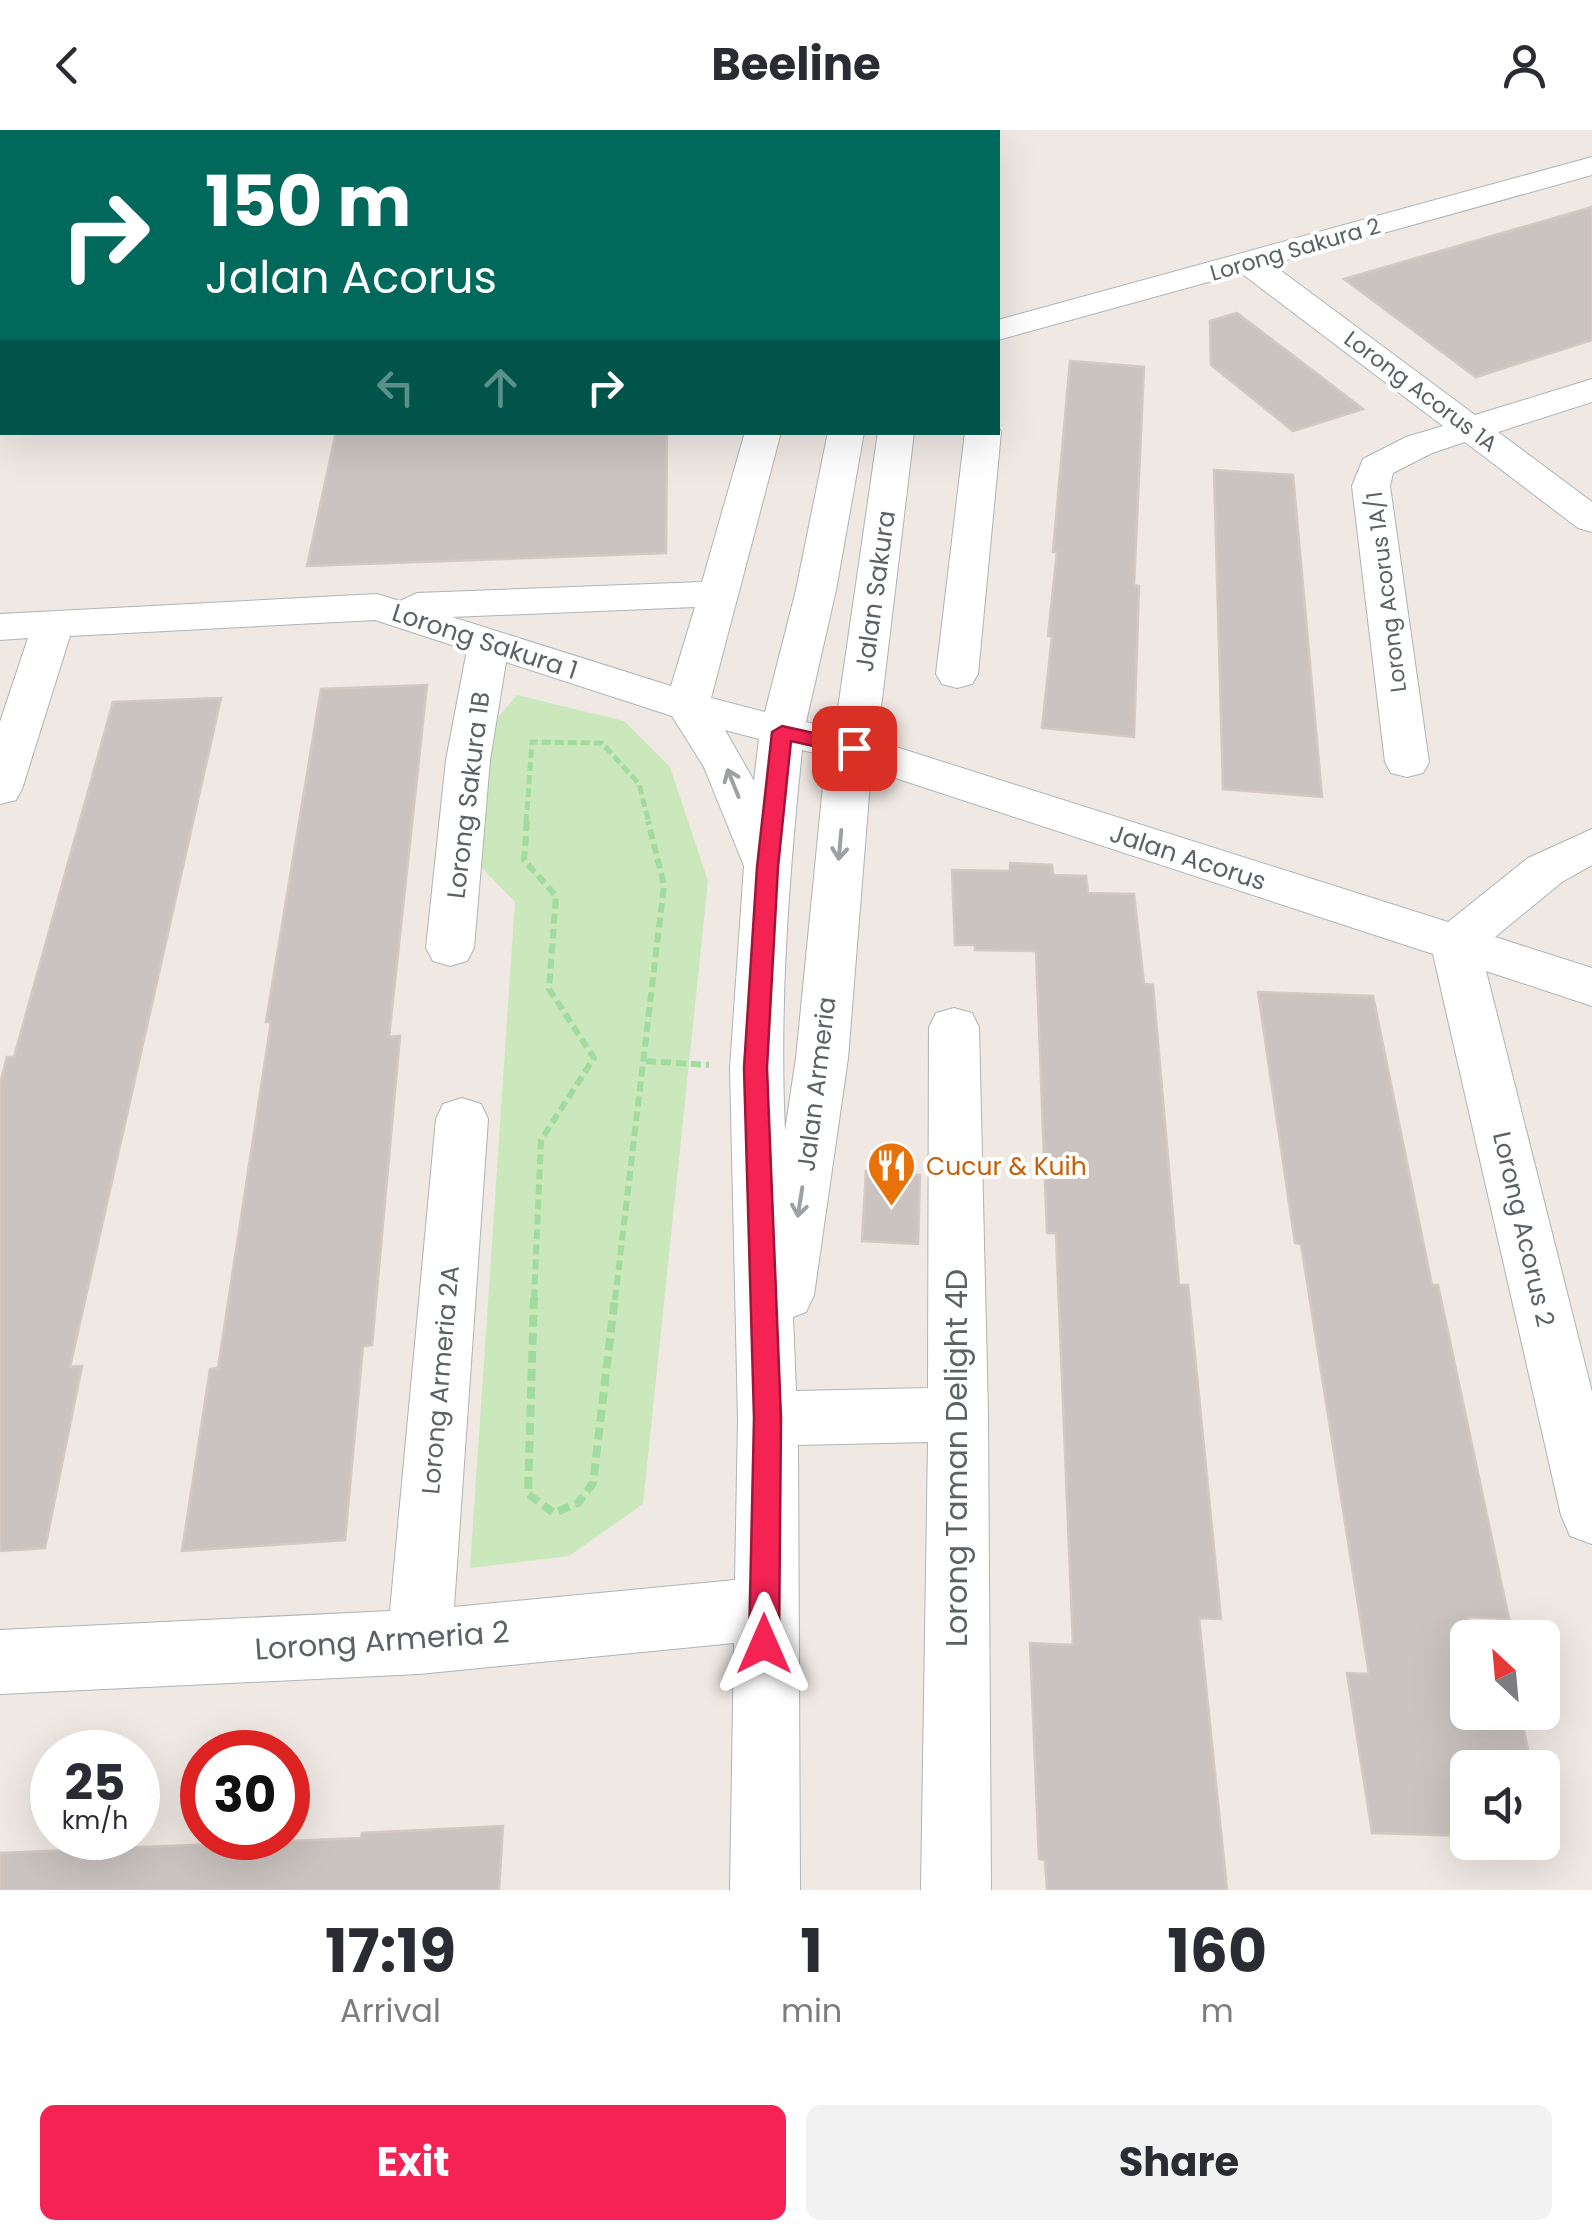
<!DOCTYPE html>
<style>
body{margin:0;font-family:Poppins,sans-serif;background:#f2f2f3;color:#2b2b33;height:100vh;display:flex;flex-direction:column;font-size:38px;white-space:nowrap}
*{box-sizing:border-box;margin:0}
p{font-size:32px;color:#7c7c81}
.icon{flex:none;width:55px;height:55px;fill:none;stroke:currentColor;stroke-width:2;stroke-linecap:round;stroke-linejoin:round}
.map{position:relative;height:1760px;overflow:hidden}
.details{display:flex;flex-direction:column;background:#fff;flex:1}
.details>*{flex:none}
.hud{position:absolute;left:0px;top:0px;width:1000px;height:305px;box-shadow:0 10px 40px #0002;background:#00695c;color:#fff;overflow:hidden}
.needle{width:65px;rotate:334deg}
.fabs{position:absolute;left:1450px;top:1490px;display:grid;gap:20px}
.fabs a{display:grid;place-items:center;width:110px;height:110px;border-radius:15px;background:#fff;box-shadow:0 10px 40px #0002;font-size:50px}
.speed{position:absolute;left:30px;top:1600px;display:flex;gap:20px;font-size:50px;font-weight:700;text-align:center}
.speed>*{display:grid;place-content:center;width:130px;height:130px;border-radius:50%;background:#fff;box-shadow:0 10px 40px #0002;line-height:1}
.speed small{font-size:25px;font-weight:400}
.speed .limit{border:15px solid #d22;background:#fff;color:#111}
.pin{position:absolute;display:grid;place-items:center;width:85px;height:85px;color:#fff;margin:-42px;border-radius:20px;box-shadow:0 5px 15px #0006}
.me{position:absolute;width:110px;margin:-55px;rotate:0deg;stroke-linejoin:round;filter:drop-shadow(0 0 8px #0008)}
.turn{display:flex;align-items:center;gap:35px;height:210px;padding:0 40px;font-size:45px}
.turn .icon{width:130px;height:130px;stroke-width:2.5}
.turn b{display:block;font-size:70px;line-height:85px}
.lanes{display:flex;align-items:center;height:95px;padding:0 40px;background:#0003;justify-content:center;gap:50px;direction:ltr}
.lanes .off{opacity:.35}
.eta{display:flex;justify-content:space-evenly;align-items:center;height:170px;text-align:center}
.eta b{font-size:60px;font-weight:700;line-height:70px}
.cta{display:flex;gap:20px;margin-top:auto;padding:20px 40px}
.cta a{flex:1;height:115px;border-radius:15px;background:#f52354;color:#fff;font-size:40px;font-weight:700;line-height:115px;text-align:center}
.cta a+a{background:#f2f2f3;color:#2b2b33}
header{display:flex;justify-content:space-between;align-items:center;height:130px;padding:0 40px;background:#fff;font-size:45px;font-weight:700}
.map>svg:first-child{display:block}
</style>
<header><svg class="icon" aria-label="back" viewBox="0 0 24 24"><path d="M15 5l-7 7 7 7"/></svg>Beeline<svg class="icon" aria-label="person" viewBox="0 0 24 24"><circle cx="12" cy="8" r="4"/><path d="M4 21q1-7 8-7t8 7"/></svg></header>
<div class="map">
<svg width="1592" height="1760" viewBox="0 0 1592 1760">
<rect width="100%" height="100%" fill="#efe8e3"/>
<!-- green -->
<path fill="#cbe8bd" d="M517 565 624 591 670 637 708 751 643 1374 569 1426 470 1438 515 772 481 737 494 592Z"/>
<!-- building -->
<path fill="#cac3c0" stroke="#d4c8c1" stroke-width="2.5" d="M1592 77V210L1476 247 1344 149Z
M1237 183 1316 243 1363 279 1293 301 1211 235 1210 191Z
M1070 231 1144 237 1134 455 1139 456 1134 607 1042 598 1052 506H1048L1057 422H1053Z
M336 302H667L666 423 307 436Z
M1214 340 1293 345 1322 667 1223 659Z
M427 555 389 907 400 906 372 1215 363 1216 345 1410 182 1421 210 1239 218 1238 271 892H266L321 559Z
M221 568 70 1237 82 1236 45 1418 0 1421V954L7 927H14L113 572Z
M1010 733 1052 735 1053 745 1086 746 1088 763 1134 764 1144 854 1153 855 1179 1155H1188L1221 1489 1199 1488 1227 1760H1047L1045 1730 1039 1729 1030 1513 1073 1515 1056 1103H1047L1036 821 975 820V815H955L952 740 1010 741Z
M1258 862 1373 866 1432 1155H1438L1509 1489 1468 1487V1582H1520L1532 1638H1468V1706L1372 1703 1347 1543 1369 1544 1301 1114 1295 1113Z
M866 1041 920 1045 918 1114 862 1111Z
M503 1696 499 1760H0V1723L361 1708 362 1703Z"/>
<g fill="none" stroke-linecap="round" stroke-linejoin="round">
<defs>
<path id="street" d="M889 0H919V2H890Z
M1592 27V45L1272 134 1475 285 1592 249V272L1498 302 1592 372V402L1578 398 1465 312 1432 323 1393 343 1390 356 1429 632 1423 643 1407 647 1391 643 1385 632 1352 356 1363 329 1406 307 1443 296 1241 143 998 210V190Z
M998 296 1001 302 978 544 972 554 957 558 942 554 936 544 965 302H998Z
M745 302H781L711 568 765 582 796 460 828 302H864L836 460 806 592 835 599 878 302H914L877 611 1448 792 1528 728 1592 699V735L1562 752 1495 807 1592 838V876L1486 841 1592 1262V1414L1570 1406 1561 1385 1433 824 871 640 848 928 814 1165 806 1182 793 1187 796 1261 928 1258 929 897 936 883 954 878 972 883 979 897 988 1284 991 1760H921L928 1312 798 1315 800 1760H730L734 1513 419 1544 0 1564V1500L390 1481 436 989 443 974 462 968 481 974 488 989 454 1477 735 1450 738 1289 730 938 744 736 704 637 672 586 506 532 490 630 474 818 467 831 450 836 433 831 426 818 446 630 467 520 375 490 70 506 22 659 16 670 0 674V592L28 508 0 510V484L377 464 400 471 417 463 702 452ZM695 477 671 556 452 487ZM725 600 759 609 754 651ZM802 620 830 627 823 656 796 928 785 1001C779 874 789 746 802 620Z"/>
</defs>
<!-- street casing -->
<use href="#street" stroke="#afb4b7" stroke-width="2"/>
<!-- path-far2 -->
<path stroke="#a2dba0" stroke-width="5" stroke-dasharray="9 4" stroke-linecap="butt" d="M526 693 532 612 602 613 639 654 649 693"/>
<!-- path-far1 -->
<path stroke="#a2dba0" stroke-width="6" stroke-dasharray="10 5" stroke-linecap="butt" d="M527 691 524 730 556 766 549 859 594 928 541 1010 534 1170
M646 931 709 935
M615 1170 664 755 648 691"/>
<!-- path -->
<path stroke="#a2dba0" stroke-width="8" stroke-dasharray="12 6" stroke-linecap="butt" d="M534 1167 528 1364 554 1383 578 1373 593 1353 615 1167"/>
<!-- street -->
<use href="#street" fill="#fff" fill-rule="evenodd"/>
</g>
<!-- one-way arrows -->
<defs><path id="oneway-shaft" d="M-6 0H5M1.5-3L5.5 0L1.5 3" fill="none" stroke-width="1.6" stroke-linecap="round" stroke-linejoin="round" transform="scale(2.5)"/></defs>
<g stroke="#9da1a3">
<use href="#oneway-shaft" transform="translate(733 653) rotate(-112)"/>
<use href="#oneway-shaft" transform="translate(840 715) rotate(95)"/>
<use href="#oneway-shaft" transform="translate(800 1072) rotate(99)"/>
</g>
<!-- route -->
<path fill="#f52354" stroke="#9f1737" stroke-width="2.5" d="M782 596 854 612 864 618 854 625 791 611 778 737 767 938 781 1288 779 1514 774 1524 764 1529 754 1524 749 1514 754 1288 744 938 757 737 772 602Z"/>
<!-- icons -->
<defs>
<symbol id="restaurant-pin" viewBox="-11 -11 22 30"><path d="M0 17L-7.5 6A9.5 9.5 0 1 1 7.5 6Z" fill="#e8710a" stroke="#fff"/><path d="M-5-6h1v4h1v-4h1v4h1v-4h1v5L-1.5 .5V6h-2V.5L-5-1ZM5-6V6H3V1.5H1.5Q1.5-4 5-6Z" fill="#fff"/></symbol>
</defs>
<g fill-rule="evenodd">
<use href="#restaurant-pin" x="864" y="1008" width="55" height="75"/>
</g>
<g text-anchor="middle" stroke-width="8" stroke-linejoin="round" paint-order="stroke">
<!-- far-street labels -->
<g font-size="22" fill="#5b6265" stroke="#fff">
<text transform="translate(1295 119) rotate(-16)" y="8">Lorong Sakura 2</text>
<text transform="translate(1421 261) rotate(37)" y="8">Lorong Acorus 1A</text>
<text transform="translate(1386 462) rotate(-97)" y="8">Lorong Acorus 1A/1</text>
</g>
<!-- street labels -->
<g font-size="25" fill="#5b6265" stroke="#fff">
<text transform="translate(875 461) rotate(-82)" y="9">Jalan Sakura</text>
<text transform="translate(485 511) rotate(18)" y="9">Lorong Sakura 1</text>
<text transform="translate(468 665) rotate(-83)" y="9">Lorong Sakura 1B</text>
<text transform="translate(1188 727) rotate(18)" y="9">Jalan Acorus</text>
<text transform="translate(816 954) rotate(-83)" y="9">Jalan Armeria</text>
<text transform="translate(1524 1099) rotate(77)" y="9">Lorong Acorus 2</text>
<text transform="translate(440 1250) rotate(-85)" y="9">Lorong Armeria 2A</text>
</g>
<!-- food labels -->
<g font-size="25" fill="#c56008" stroke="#fff" text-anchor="start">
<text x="926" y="1045">Cucur &amp; Kuih</text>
</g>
<!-- near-street labels -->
<g font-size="30" fill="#5b6265" stroke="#fff">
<text transform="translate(957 1328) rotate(-90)" y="10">Lorong Taman Delight 4D</text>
<text transform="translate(382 1511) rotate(-4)" y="10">Lorong Armeria 2</text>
</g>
</g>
</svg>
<div class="fabs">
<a><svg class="needle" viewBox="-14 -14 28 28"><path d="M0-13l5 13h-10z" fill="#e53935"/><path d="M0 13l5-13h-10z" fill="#7c7c81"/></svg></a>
<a><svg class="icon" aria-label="sound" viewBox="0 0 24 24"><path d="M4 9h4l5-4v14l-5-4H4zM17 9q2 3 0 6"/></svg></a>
</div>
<div class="speed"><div>25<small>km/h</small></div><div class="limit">30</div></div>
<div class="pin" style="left:854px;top:618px;background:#d93025"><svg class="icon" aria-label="arrive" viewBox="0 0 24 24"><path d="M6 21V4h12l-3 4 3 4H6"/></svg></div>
<svg class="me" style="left:764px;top:1514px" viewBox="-20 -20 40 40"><path d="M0-17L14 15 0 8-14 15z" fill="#f52354" stroke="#fff" stroke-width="4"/></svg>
<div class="hud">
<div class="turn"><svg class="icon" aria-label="right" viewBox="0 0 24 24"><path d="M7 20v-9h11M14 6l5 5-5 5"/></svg><div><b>150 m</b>Jalan Acorus</div></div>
<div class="lanes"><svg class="icon off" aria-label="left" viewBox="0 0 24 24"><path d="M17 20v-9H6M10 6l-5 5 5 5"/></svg><svg class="icon off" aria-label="ahead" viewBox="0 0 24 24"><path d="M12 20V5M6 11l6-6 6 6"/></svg><svg class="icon" aria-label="right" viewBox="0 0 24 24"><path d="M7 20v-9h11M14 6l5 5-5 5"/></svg></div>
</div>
</div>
<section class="details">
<div class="eta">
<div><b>17:19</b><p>Arrival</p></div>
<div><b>1</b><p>min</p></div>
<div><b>160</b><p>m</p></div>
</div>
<div class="cta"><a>Exit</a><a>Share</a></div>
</section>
